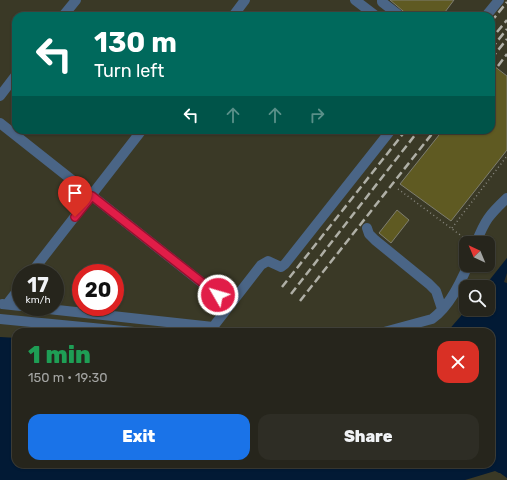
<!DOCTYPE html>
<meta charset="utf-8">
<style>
body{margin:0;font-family:Rubik,sans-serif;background:#2e2d25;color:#f1f3f6;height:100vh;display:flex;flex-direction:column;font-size:15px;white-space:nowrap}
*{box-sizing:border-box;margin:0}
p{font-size:13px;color:#a4a5a3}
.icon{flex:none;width:22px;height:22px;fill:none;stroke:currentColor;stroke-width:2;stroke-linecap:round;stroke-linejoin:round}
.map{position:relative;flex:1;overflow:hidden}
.details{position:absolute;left:12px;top:328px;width:483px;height:140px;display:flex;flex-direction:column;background:#26251c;border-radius:12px;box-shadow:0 1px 3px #0004,0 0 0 1px #42423b}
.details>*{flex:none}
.banner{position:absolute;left:12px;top:12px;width:483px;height:122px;border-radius:12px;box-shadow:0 1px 3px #0004,0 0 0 1px #42423b;background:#00695c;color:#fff;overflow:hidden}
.needle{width:26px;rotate:316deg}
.controls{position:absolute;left:459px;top:236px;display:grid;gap:8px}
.controls a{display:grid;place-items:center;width:36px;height:36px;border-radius:8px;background:#26251c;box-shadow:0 1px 3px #0004,0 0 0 1px #42423b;font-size:20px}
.speed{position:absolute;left:12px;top:264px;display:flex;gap:8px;font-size:20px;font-weight:700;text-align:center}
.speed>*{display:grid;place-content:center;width:52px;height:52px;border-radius:50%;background:#26251c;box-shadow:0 1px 3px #0004,0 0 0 1px #42423b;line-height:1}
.speed small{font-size:10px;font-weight:400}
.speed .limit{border:6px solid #d22;background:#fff;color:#111}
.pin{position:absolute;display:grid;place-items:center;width:34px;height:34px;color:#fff;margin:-41px -17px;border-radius:50% 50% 50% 0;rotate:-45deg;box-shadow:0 0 4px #0007}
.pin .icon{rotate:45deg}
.me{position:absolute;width:44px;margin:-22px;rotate:308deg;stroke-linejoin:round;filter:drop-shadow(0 0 3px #0008)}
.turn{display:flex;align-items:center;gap:14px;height:84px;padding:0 16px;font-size:18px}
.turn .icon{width:52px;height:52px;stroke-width:2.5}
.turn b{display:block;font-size:28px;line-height:34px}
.lanes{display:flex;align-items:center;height:38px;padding:0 16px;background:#0003;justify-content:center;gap:20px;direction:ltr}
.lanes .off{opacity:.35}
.round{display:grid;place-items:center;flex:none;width:42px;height:42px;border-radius:12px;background:#2e2d25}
.overview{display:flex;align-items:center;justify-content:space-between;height:68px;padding:0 16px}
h1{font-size:24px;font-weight:800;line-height:30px;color:#1e9e55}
.cta{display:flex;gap:8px;margin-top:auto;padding:8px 16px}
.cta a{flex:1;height:46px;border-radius:12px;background:#1a73e8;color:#fff;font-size:16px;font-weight:800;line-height:46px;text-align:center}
.cta a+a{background:#2e2d25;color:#f1f3f6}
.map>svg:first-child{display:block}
</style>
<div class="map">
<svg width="507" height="480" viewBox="0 0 507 480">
<rect width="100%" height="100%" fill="#323125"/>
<!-- built -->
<path fill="#3a3926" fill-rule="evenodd" d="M0 0H507V258L484 287H466L467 309 447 332H16V338L0 337ZM16 16H491V130H16ZM466 243H488V265H466ZM21 273H55V307H21ZM81 273H115V307H81Z
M493 471H498L499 473 500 472 507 478V480H465Z"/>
<!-- water -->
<path fill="#021a35" d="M507 258V273L504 282 507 283V478L500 473H499L495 471 465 480H0V337L16 338V464H491V332H447L467 309H488V287H484Z"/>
<!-- building -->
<path fill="#5f5a22" stroke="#7e7e70" d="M390 0H454L442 16H409Z
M494 66 507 76V150L451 221 400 184 443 130H491V70Z
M397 210 409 220 391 243 379 233Z"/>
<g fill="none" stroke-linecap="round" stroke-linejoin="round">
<!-- path -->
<path stroke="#89887f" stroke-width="1.5" stroke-dasharray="1 3" stroke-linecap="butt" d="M398 189 467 240
M452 228 507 156"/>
<!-- minor -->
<path stroke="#4a6586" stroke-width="10" d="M355 0 376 16
M382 0V2L400 16
M63 16 76 0
M233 16 245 0
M486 16 499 0
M0 96 16 75
M0 123 230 305
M367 228 369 234 375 240 429 284 436 291 442 309
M476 243C485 220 489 215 507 198
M31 273 142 130
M2 304 21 306
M7 304 21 286
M30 307 213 327 261 265 268 261 281 267 285 264 391 130
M0 319 134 332
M384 332 432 319C449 307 460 284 468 265"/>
<!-- rail -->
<path stroke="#afafa6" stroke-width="2.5" stroke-dasharray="8 4" stroke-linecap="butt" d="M491 22 507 2
M497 32 507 20
M491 49 507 29
M491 59 507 39
M498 66 507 54
M282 287 406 130
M291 294 419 130
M300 301 435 130"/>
</g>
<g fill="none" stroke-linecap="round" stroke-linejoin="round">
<defs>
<path id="route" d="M75 217 92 196 218 295"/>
</defs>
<!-- route casing -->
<use href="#route" stroke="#92132f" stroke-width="10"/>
<!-- route -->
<use href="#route" stroke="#e11d48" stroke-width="7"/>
</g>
</svg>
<div class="controls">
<a><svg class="needle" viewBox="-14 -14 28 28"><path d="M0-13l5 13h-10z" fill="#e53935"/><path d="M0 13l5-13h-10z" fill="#a4a5a3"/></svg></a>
<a><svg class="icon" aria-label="search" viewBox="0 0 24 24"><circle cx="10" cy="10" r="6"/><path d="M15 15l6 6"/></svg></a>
</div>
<div class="speed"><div>17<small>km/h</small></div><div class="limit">20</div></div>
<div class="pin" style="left:75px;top:217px;background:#d93025"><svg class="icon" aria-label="arrive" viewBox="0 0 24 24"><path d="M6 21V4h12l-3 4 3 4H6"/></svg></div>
<svg class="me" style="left:218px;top:295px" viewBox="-20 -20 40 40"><circle r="17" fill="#e11d48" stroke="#fff" stroke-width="3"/><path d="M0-11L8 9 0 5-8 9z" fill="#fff"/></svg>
<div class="banner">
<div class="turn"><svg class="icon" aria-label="left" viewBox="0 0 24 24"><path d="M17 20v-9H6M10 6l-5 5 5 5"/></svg><div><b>130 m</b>Turn left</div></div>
<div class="lanes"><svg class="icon" aria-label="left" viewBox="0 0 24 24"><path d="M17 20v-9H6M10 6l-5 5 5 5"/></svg><svg class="icon off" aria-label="ahead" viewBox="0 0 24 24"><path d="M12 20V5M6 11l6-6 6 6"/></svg><svg class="icon off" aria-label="ahead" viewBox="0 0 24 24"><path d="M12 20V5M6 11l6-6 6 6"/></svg><svg class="icon off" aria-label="right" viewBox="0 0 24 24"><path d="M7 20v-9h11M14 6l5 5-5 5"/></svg></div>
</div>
<section class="details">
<div class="overview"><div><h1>1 min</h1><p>150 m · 19:30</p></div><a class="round" style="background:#d93025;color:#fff"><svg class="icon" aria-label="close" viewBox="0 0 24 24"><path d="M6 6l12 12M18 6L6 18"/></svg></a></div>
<div class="cta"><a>Exit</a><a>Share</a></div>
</section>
</div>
